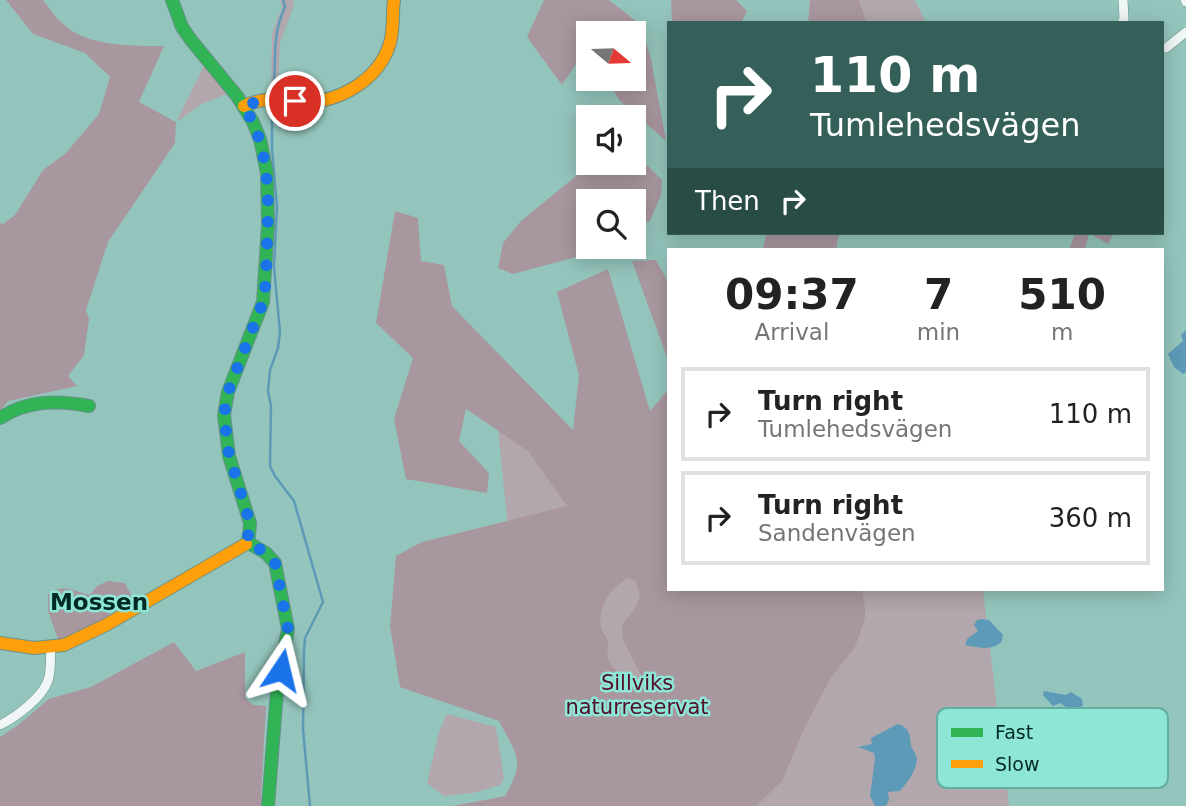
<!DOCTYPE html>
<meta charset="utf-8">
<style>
body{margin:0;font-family:"DejaVu Sans",sans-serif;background:#f2f2f2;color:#222;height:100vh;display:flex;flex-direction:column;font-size:26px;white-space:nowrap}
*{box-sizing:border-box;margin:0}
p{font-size:23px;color:#767676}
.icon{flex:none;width:38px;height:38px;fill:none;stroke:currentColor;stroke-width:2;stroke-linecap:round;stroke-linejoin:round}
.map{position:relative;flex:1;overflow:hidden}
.sheet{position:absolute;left:667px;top:248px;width:497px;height:343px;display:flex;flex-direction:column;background:#fff;border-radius:0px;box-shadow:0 4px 18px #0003}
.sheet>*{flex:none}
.top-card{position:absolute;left:667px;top:21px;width:497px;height:214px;border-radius:0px;box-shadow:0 4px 18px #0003;background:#356059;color:#fff;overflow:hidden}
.needle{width:46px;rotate:109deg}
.tools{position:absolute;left:576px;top:21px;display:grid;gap:14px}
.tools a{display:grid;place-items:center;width:70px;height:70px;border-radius:0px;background:#fff;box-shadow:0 4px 18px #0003;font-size:35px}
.pin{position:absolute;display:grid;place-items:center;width:60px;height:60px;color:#fff;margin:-30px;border:4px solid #fff;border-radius:50%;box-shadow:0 2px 7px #0007}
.me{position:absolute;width:77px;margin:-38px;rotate:10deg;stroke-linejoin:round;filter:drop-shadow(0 0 5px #0008)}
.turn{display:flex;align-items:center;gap:24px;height:147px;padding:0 28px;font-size:32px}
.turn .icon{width:91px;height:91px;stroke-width:2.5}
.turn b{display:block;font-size:49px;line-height:60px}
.then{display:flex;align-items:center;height:66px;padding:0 28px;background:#0003;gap:14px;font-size:26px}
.eta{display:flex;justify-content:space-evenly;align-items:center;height:119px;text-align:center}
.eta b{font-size:42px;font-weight:600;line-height:49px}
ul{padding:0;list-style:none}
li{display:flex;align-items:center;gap:21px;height:94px;margin:0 14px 10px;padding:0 14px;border:4px solid #e0e0e0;border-radius:0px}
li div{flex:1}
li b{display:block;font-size:26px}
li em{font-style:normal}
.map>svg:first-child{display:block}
</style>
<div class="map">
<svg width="1186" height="806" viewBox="0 0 1186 806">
<rect width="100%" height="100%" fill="#94c5bc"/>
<!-- green -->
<path fill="#b2a7ac" d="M280 0H294L293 8 280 43 278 93 271 94 272 34 282 7Z
M859 0H915L926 23H866Z
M205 64 229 93 202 104 176 122Z
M498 428 668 445V590H983L1009 806H524L533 779Z
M447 714 496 727 504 779 500 785 473 793 444 796 427 783 439 732Z"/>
<!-- forest -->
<path fill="#a9979f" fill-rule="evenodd" d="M6 0H43C49 7 54 16 61 22 85 47 132 46 164 46L139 102 176 122 175 143 108 242 86 310 89 319 84 355 68 376 77 386 8 401 0 411V223L3 224 15 215 43 170 65 154 99 114 110 77 85 53 33 34Z
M544 0H609L641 25 651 59 666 141 619 100 606 79H634V33H588V50L586 49 562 85 527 37Z
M671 0H736L747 11 741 23H672Z
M810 0H859L866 21 808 23Z
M592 163H630L648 166 662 180 661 195 650 221 634 229V201H588V247H598L580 256 513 274 498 268 503 243 521 221Z
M395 211 418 218 421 261 444 265 452 306 573 430 579 375 557 292 608 269 650 411 668 390V590H862L865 607V618L855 647 830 679 803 731 782 781 756 806H453L505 796C526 760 517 756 499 721L400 687 390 626 396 556 422 542 567 506 528 451 466 409 459 441 489 473 487 493 406 479 394 419 413 358 376 323ZM628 578 635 580 640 595 636 607 622 625 623 640 648 690 645 688 638 690C630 687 611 666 608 659 606 653 609 648 608 642 608 637 602 633 601 628 597 606 610 589 628 578Z
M766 233H839L836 250H763Z
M1075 233H1114L1108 244 1089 233 1085 250H1069Z
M656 260 668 282V360L632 261Z
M108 581 125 583 131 595 130 602 125 603 119 600 110 608 109 615C94 626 78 643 58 639L48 611V594C62 583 74 591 90 595L97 586Z
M174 642 196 671 245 652V698L253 705 266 706 261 796 263 806H0V737L18 725 49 699 91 687Z"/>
<!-- water -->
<path fill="#5d9ab7" d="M1186 330V372L1183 374 1174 367 1168 354 1183 341 1181 335Z
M982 619 989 620 1003 635 1002 641C992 652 977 647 965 645L967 639 978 631 974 625 977 620Z
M1044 691 1066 695 1071 692 1082 699 1083 705 1076 712 1070 710 1060 703 1053 706 1043 695Z
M898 724C910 728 910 735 911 746 912 749 915 752 916 756 920 766 907 783 900 791L888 792 889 800 886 806H875L870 796 875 759 874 753 858 747 872 744 871 738Z"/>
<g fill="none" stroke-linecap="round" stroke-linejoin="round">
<!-- stream -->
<path stroke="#5d9ab7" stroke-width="2.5" d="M273 94C277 62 271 36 285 7L283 0
M272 104V149L277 207 274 267 280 332 278 348 270 370 268 391 271 406 270 466 275 476 294 501 323 602 305 638 304 650 303 729 310 806"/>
<defs>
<path id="street" d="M1185 0 1186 2
M1122 23 1124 19 1123 0
M1166 48 1186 32
M0 725C16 717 45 696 49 677 51 668 50 658 51 648"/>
<path id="fast" d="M172 0 182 27 191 40 237 96 253 122 260 139 267 173 268 225 263 302 228 392 224 415 229 456 250 523 249 537 246 544
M0 418C28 400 57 400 89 406
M247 542 266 553 275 563 288 629 277 691 268 806"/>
<path id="slow" d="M244 106C264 96 282 101 302 102 339 103 379 80 390 43 394 29 392 14 394 0
M0 643 34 648 64 645 106 625 246 544"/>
</defs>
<!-- street casing -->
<use href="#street" stroke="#69918a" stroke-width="10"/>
<!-- fast casing -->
<use href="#fast" stroke="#69918a" stroke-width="14"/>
<!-- slow casing -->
<use href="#slow" stroke="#69918a" stroke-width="14"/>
<!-- street -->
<use href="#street" stroke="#eff6f5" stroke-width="9"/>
<!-- fast -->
<use href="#fast" stroke="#30b455" stroke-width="12"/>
<!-- slow -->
<use href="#slow" stroke="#ff9f0a" stroke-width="12"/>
</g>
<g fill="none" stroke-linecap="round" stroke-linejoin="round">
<!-- route -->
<path stroke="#1a73e8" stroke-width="12" stroke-dasharray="0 21.6" d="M281 670 288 629 275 563 266 553 247 542 250 523 229 455 224 415 228 392 263 302C267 282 266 263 267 243 269 194 270 149 244 106L266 99 295 101"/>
</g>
<g text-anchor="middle" stroke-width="5" stroke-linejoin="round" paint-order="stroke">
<!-- park labels -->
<g font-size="21" fill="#530e2a" stroke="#8de6d6">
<text x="637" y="690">Sillviks<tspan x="637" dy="24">naturreservat</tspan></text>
</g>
<!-- neighbourhood labels -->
<g font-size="23" font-weight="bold" fill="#022a24" stroke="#8de6d6">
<text x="99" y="610">Mossen</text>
</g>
</g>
<!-- legend -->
<rect x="937" y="708" width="231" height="80" rx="10" fill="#8de6d6" stroke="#63aea1" stroke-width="2"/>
<rect x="951" y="728" width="32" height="9" fill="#30b455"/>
<rect x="951" y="760" width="32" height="8" fill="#ff9f0a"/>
<g font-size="19" fill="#022a24">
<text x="995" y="739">Fast</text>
<text x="995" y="771">Slow</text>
</g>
</svg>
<div class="tools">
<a><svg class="needle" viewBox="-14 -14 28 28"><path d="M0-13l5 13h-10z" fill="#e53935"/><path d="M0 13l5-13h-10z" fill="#767676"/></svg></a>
<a><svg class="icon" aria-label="sound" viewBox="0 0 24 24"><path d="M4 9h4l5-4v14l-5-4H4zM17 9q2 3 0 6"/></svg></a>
<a><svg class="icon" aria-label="search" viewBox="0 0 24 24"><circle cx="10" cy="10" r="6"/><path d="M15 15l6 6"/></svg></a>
</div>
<div class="pin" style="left:295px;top:101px;background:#d93025"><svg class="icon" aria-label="arrive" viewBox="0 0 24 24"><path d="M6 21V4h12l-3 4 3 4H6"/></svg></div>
<svg class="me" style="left:281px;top:670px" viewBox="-20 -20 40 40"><path d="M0-17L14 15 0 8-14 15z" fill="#1a73e8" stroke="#fff" stroke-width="4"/></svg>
<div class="top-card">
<div class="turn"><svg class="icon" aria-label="right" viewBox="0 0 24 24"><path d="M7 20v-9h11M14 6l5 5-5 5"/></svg><div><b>110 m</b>Tumlehedsvägen</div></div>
<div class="then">Then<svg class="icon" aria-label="right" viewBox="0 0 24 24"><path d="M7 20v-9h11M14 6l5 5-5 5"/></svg></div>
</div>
<section class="sheet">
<div class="eta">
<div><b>09:37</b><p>Arrival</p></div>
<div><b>7</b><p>min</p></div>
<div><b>510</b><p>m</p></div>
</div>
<ul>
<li><svg class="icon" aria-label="right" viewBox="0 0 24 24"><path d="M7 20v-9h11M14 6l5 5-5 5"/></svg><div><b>Turn right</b><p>Tumlehedsvägen</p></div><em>110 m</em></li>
<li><svg class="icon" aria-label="right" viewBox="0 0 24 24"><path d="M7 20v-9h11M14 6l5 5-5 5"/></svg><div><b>Turn right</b><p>Sandenvägen</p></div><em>360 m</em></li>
</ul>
</section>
</div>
